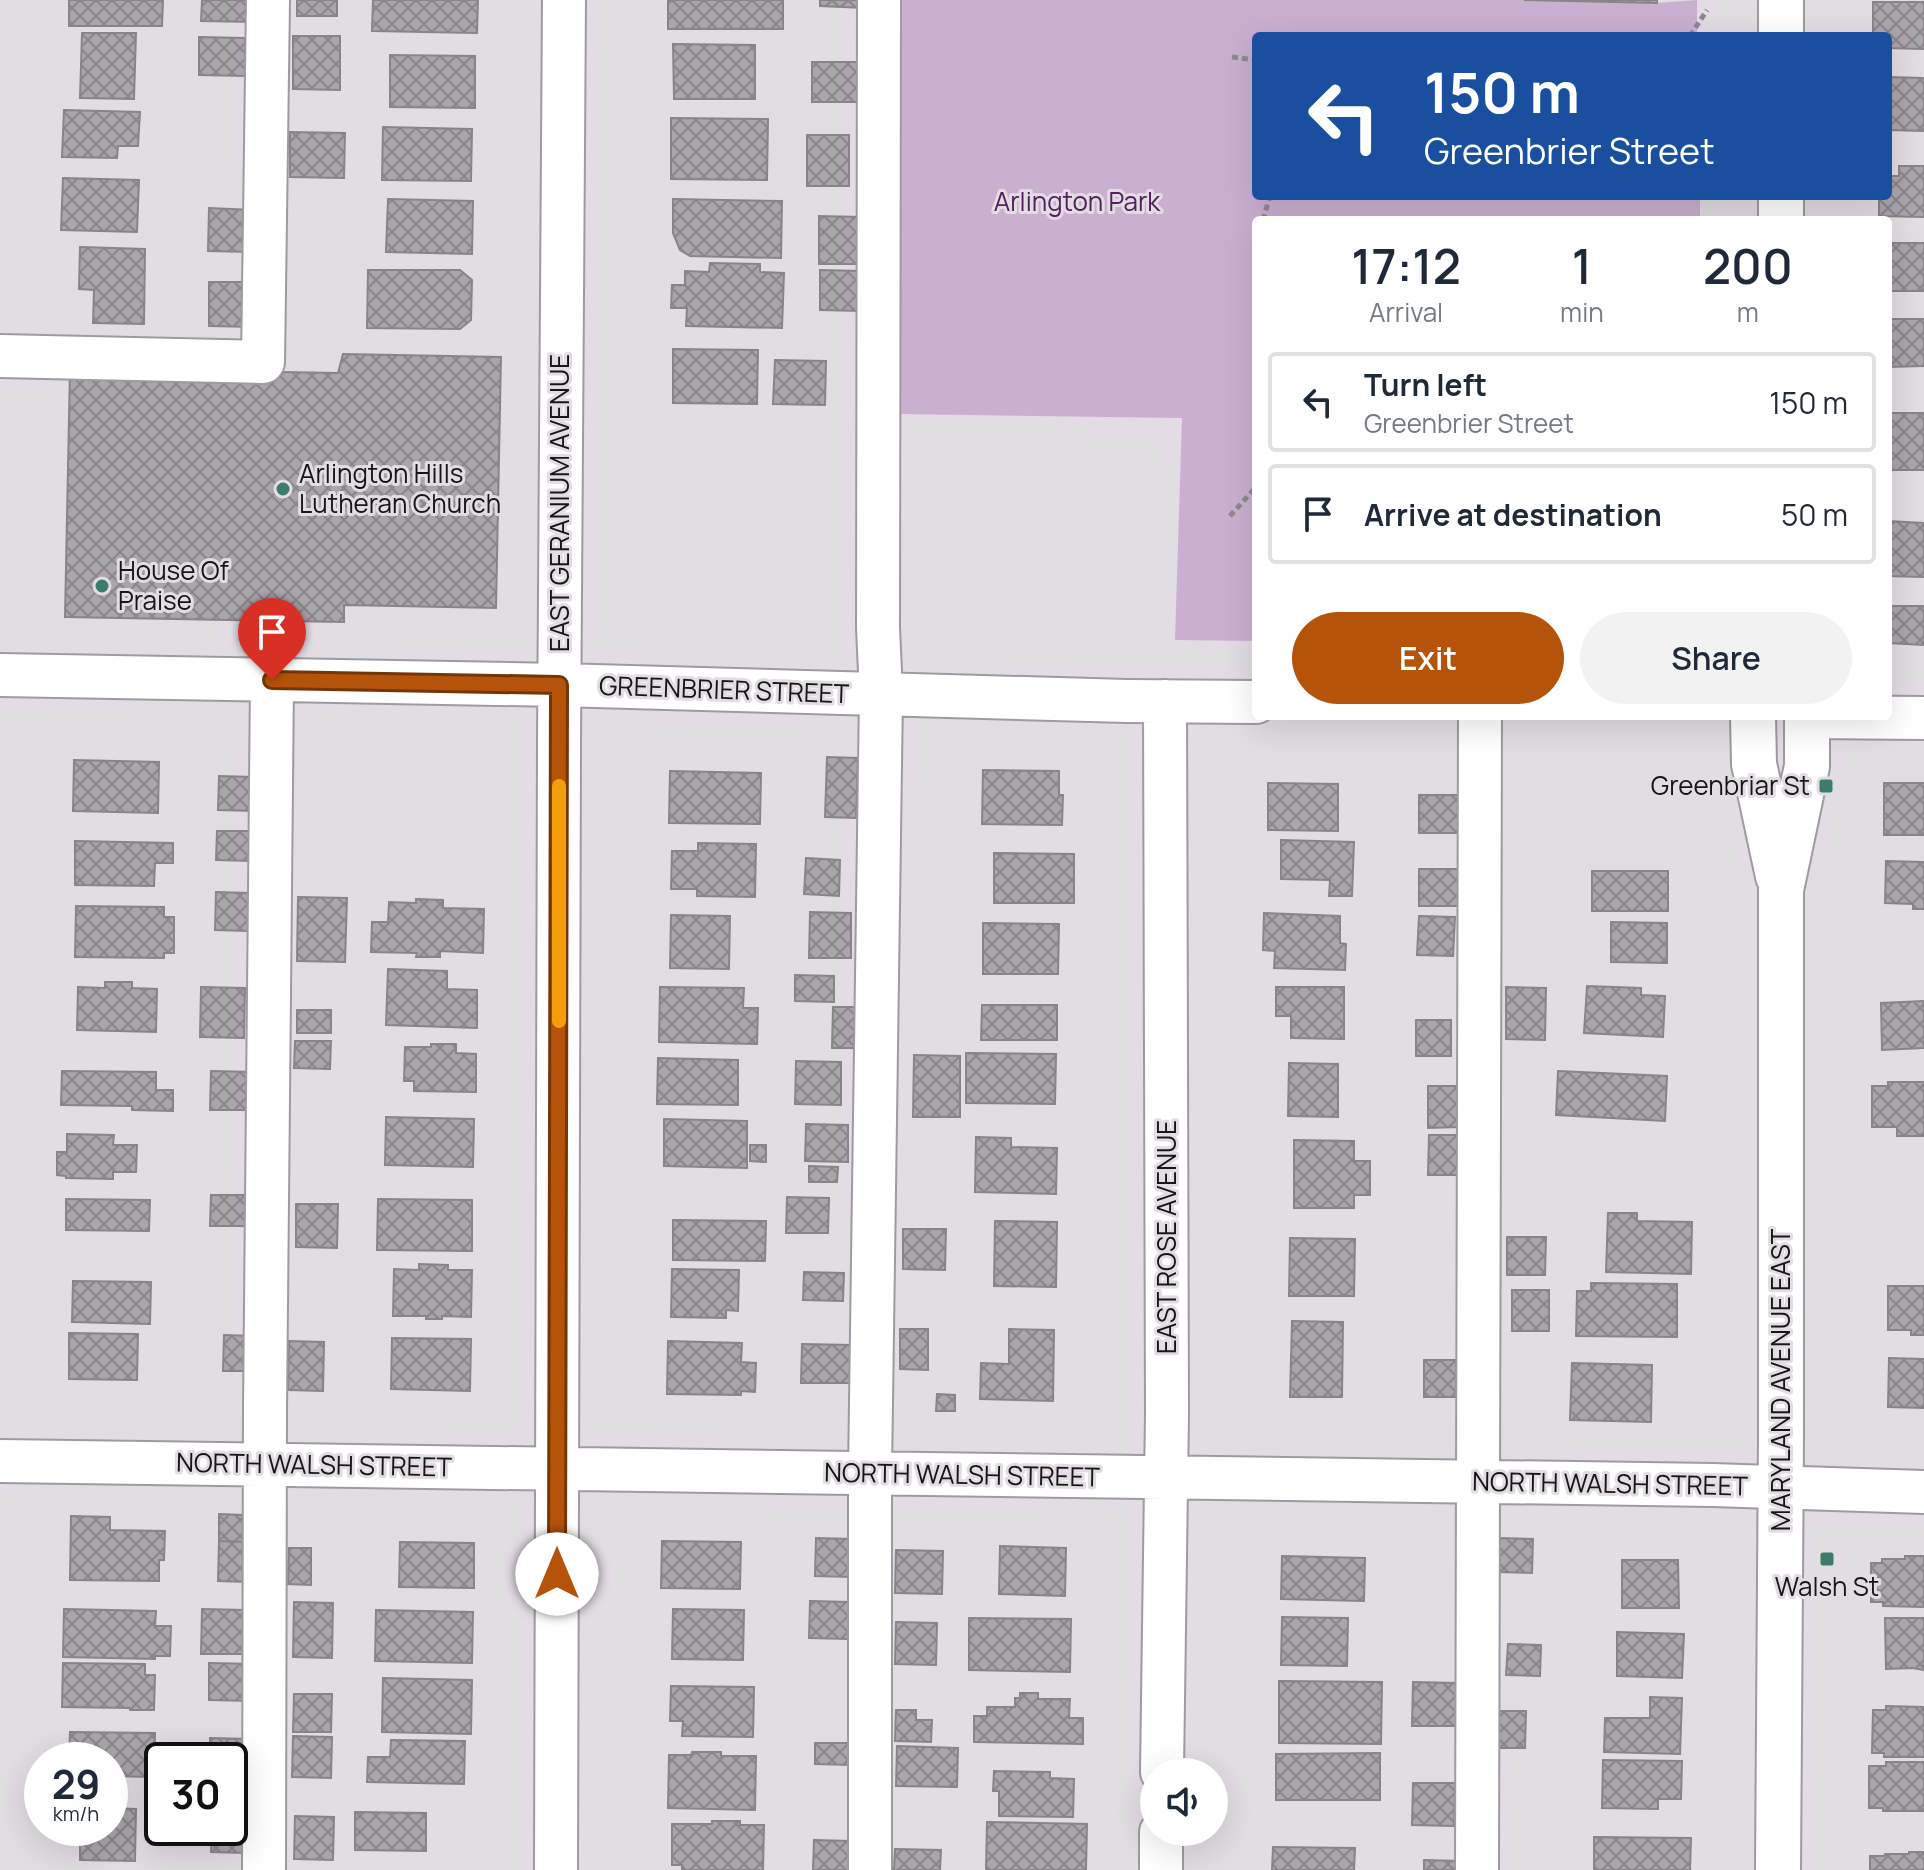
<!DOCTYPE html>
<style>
body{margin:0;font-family:Manrope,sans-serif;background:#f2f2f3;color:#1f2937;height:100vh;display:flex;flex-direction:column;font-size:30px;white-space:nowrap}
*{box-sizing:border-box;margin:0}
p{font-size:26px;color:#747a83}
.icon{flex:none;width:44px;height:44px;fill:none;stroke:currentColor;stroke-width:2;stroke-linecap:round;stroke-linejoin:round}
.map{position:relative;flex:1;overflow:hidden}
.drawer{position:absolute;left:1252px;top:216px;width:640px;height:504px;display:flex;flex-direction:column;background:#fff;border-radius:8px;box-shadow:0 8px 32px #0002}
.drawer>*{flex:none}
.top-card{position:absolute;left:1252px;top:32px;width:640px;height:168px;border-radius:8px;box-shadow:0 8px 32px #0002;background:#1a4fa0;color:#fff;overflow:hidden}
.buttons{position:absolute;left:1140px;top:1758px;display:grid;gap:16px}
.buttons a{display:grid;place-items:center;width:88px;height:88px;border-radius:50%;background:#fff;box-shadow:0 8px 32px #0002;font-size:40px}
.speed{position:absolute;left:24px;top:1742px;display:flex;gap:16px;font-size:40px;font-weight:700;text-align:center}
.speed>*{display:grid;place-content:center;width:104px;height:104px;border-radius:50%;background:#fff;box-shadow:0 8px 32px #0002;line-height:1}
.speed small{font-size:20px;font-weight:400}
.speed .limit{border:4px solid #111;border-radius:12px;background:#fff;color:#111}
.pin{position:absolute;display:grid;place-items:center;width:68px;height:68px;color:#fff;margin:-82px -34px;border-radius:50% 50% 50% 0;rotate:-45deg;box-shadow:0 0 8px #0007}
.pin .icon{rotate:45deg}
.me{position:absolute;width:88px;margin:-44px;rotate:0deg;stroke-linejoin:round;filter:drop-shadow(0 0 6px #0008)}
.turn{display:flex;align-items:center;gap:28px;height:168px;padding:0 40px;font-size:36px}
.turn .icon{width:104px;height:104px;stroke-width:2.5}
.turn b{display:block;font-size:56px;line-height:68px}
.eta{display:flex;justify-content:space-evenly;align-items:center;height:136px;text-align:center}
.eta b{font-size:48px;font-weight:600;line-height:56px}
.cta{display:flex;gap:16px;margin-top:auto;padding:16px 40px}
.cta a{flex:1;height:92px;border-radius:48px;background:#b45309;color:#fff;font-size:32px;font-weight:600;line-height:92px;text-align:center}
.cta a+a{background:#f2f2f3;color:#1f2937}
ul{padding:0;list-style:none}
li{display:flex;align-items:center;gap:24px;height:100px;margin:0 16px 12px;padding:0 24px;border:4px solid #e0e1e3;border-radius:8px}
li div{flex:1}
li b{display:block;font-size:30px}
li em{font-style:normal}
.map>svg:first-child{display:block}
</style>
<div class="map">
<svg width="1924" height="1870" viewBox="0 0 1924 1870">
<defs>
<pattern id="building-cross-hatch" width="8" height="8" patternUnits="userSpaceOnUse" patternTransform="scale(2)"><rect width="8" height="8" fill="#aaa5ab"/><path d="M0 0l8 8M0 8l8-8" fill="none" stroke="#89858a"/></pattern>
</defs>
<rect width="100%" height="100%" fill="#e2dce3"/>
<!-- green -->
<path fill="#caafd1" d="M897 0H1524L1657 3 1697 0V36H1256V196H1700V220H1256V641L1175 640 1182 418 899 414Z"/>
<!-- building -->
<path fill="url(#building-cross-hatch)" stroke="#89848a" stroke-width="2" d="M69 0H163L162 26H69Z
M202 0H258L257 22 201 21Z
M297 0H337V16H297Z
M373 0H478L477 33 372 31Z
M668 0H783V29H668Z
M820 0H864V8L820 6Z
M1524 0H1657V3Z
M1873 2H1924V49L1888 48V36H1873Z
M82 33H136L134 99 80 98Z
M293 36H340V90L293 89Z
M199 37 245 38V76L199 75Z
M673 44 755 45V99H674Z
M390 55 475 56V108L390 107Z
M812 62H860L859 102H812Z
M1889 77 1924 78V131L1888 130Z
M64 110 140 112 138 146H118L117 158 62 157Z
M671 118 768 119 767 180 671 179Z
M383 127 472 129 471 181 382 180Z
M290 132 345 133 344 178 290 177Z
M807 135H849V186H807Z
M1899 166H1924V217L1879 216V196H1888V176H1899Z
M63 178 139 180 137 232 61 230Z
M388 199 473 201 472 254 386 252Z
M673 199 782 201 781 258 690 256 680 250 673 233Z
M209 208 252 210 250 252 208 251Z
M819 216 862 217V264H819Z
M1888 243H1924V291H1888Z
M80 247 145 249 144 324 93 323 94 290 79 289Z
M710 263 760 264V272L784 273 782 328 686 326 687 308H671L672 285H685V271L709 272Z
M368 270H460L472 280 471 320 460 329 367 328Z
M820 270 861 271V311L820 310Z
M209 282H257L256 327 209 326Z
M1888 319H1924V366L1888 367Z
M673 349 758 350 757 404 673 403Z
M343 354 501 357 496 608 344 605V622L65 617 70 368 338 373Z
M775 360 826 361 825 405 773 404Z
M1888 413H1924V470H1888Z
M1888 521 1924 523V577L1888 576Z
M1888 606H1924V645L1888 643Z
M827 757 858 758 856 818 825 817Z
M74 760 159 762 158 813 73 811Z
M983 770 1059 771V795H1063L1062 825 982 824Z
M670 771 761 773 760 824 669 823Z
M219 776 254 777V811L218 810Z
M1268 783 1338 784V831L1268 830Z
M1884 783H1924V835H1884Z
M1419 795H1463L1462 833H1419Z
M217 831H251V861L216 860Z
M1281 840 1354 842 1352 896H1329L1330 880 1281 879Z
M75 841 173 843V863H155L154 886 75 885Z
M698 843 756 844 755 897 697 896V889H671L672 851H698Z
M994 853 1074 854V903H994Z
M806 858 840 860 839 896 804 894Z
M1886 861 1924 862V909H1913V904L1885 903Z
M1419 869H1458V906H1419Z
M1592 871H1668V911H1592Z
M216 892 249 893 248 931 215 930Z
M298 897 347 898 345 962 297 961Z
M416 899 443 900V908L484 909 483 953 440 951V957H416L417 953 371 952 372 922H388L389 902 416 903Z
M76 906 164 907V917H174V953H164V958L75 957Z
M810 912 851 913V958H809Z
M1264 913 1340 916V943L1346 944 1345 970 1274 968 1275 951 1263 950Z
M671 915 730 916 729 969 670 968Z
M1419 916 1455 917 1453 956 1417 955Z
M1611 922 1667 923V963L1611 962Z
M983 923 1059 924 1058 974H983Z
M388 969 447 971V989L477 990V1028L386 1025Z
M795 975 834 976V1002L795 1001Z
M105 982H132V988L157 989 156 1032 77 1030 78 987 105 988Z
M1587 986 1641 988V995L1665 996 1663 1037 1584 1033Z
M201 987 245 988 244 1038 200 1037Z
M660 987 744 988 743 1008H758L757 1044 659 1042Z
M1276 987H1344V1039L1291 1038V1016H1276Z
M1506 987 1546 988 1545 1040 1506 1039Z
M1924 1001V1048L1882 1050 1881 1003Z
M982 1005H1057V1040H981Z
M833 1007H858V1048H832Z
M297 1010H331V1033H297Z
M1416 1020H1451V1056H1416Z
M295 1041H331L330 1069 294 1068Z
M431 1044H456V1053L476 1054V1092L414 1091V1081H404L405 1047H431Z
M966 1053 1056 1054 1055 1104 966 1103Z
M914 1055 960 1056V1117H913Z
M658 1058 738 1060V1105L657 1104Z
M796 1061 841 1062V1105L795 1104Z
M1289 1063 1338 1064V1117L1288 1116Z
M62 1071 156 1072V1090H173V1111L132 1110V1106L61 1105Z
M211 1071 254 1072 253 1110H210Z
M1558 1071 1667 1076 1665 1121 1556 1115Z
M1888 1082H1924V1136H1897V1127H1872V1086H1888Z
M1428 1086H1459L1460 1127 1428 1128Z
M386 1117 474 1119 473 1167 385 1165Z
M664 1119 747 1121V1168L664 1166Z
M806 1124 848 1125V1162L805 1161Z
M67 1134 114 1135 113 1145H137L136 1172H113V1179L66 1178V1176L57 1175V1152H67Z
M1429 1135H1458V1175H1428Z
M976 1137 1011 1138V1147L1057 1148 1056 1194 975 1192Z
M1294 1140 1354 1141V1161H1370V1195H1354V1208H1294Z
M750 1145H766V1162L750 1161Z
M809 1166 838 1167 837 1182H809Z
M211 1195H252L251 1226H210Z
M787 1197 829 1198 828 1233H786Z
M66 1199 150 1200 149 1231 66 1230Z
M378 1199 472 1200V1251L377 1250Z
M296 1204H338L337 1248 296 1247Z
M1608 1213H1637V1221L1692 1222 1691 1274 1606 1272Z
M673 1220 766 1221 765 1261 673 1260Z
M995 1221 1057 1222 1056 1287 994 1286Z
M903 1229H946L945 1270 903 1269Z
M1507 1237H1546L1545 1275H1507Z
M1290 1238 1355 1239 1354 1296H1289Z
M419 1264 448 1265V1270H472L471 1317 442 1316V1319H426V1316H393L394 1269 419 1270Z
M672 1269 739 1270 738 1311 726 1310V1318L671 1317Z
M804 1272 844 1273 843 1301 803 1300Z
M73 1281 151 1282 150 1324 72 1322Z
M1591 1283 1677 1284V1337L1576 1336 1577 1291H1591Z
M1888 1286H1924V1335H1911V1330H1888Z
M1512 1290H1549V1331H1512Z
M1292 1321 1343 1322 1342 1397H1290Z
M900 1329H928V1370L900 1369Z
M1009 1329 1054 1330 1053 1401 980 1399 981 1363 1009 1364Z
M69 1333 138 1334 137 1380 69 1379Z
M224 1335 251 1336V1371H223Z
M392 1338 471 1339 470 1391 391 1389Z
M289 1341 324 1342 323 1391 288 1390Z
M668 1341 742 1343 741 1362 756 1363 755 1392 741 1391V1395L667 1394Z
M802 1344 853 1345V1383H801Z
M1889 1358 1924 1359V1408L1888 1407Z
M1424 1360H1456V1397H1424Z
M1572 1363 1652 1365 1651 1422 1570 1420Z
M937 1394 955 1395V1411H936Z
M219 1514 243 1515V1542L219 1541Z
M71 1516 110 1517V1530L165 1531 164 1560H159V1581L70 1580Z
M816 1538 852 1539V1577L815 1576Z
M1499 1538 1533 1539 1532 1573 1497 1572Z
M219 1541 248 1542V1582L218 1581Z
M662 1541 741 1542 740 1589 661 1588Z
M400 1542 474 1543V1588L399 1587Z
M1000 1546 1066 1548 1065 1596 999 1594Z
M289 1548H311V1585L288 1584Z
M896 1550 943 1551 942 1594 895 1593Z
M1282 1556 1365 1558 1364 1601 1281 1599Z
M1905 1556H1924V1607L1883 1606V1602H1871V1563H1882V1559H1905Z
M1622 1560H1678L1679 1608H1622Z
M810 1601 849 1602 848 1639 809 1638Z
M294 1602 333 1603 332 1658 293 1657Z
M64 1609 156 1611 155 1626H171L170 1656H155V1659L63 1657Z
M202 1609 244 1610 243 1654H201Z
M673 1609 744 1610 743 1660 672 1659Z
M376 1610 473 1612 472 1663 375 1661Z
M1282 1617 1348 1618 1347 1666 1281 1665Z
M969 1618 1071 1619 1070 1672 969 1670Z
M1885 1618H1924V1670L1912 1668 1886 1669Z
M896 1622 937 1623 936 1665 895 1664Z
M1617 1632 1684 1634 1682 1678 1617 1676Z
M1508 1644 1541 1645 1540 1676 1506 1675Z
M63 1663 145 1664V1675H155L154 1710H130V1708L62 1707Z
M209 1663 254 1664 253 1701 209 1700Z
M383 1678 472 1680 471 1734 382 1732Z
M1279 1681 1382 1682 1381 1744 1279 1743Z
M1413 1682 1457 1683V1726H1412Z
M671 1686 754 1687 753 1737 682 1736 683 1721H670Z
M1020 1693H1038V1699H1070L1069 1718H1083V1744L974 1742V1716H987V1707H1015V1698H1020Z
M294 1694H332L331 1732H293Z
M1650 1697 1682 1698 1680 1754 1604 1752 1605 1718H1650Z
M1886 1706 1924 1707V1757H1884V1753H1872L1873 1710H1886Z
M896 1710H916V1720H932L931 1742 895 1741Z
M1497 1711H1526L1525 1748H1497Z
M70 1732 155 1733 154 1777 110 1776V1760H69Z
M293 1736 332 1737 331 1778 292 1777Z
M210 1738 249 1739 248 1780 230 1779V1760H210Z
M391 1740 465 1741 464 1784 367 1782 368 1757H390Z
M815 1743H851V1765L815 1764Z
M897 1746 958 1748 957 1787 896 1786Z
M692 1752H721V1756H756L755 1810 668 1808 669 1755H691Z
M1380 1753V1800H1276V1754Z
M1603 1760 1682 1761 1681 1799H1658V1809L1602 1808Z
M1886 1762H1924V1811H1883V1808H1869V1766H1886Z
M994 1771 1050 1772V1778L1074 1779 1073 1817 999 1816V1791H993Z
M1413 1783H1455L1454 1826 1412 1825Z
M110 1808 136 1809 135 1861 80 1860V1828H110Z
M355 1812 426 1813V1851L355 1850Z
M230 1813 249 1814 248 1853 211 1852 212 1828H230Z
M295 1816 334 1817 333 1860 294 1859Z
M712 1821H740V1825H764L763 1870H682V1865H672V1824H712Z
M987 1822 1087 1824 1086 1870H986Z
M1594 1837 1691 1838 1690 1870H1594Z
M814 1840 851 1841V1870H813Z
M1273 1847 1355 1848 1354 1870H1272Z
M895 1849 941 1850 940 1870H894Z
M1909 1852H1924V1870H1870V1856H1884L1885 1854H1909Z
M1424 1860 1459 1861V1870H1424Z"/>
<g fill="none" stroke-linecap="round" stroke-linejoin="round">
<defs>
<path id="minor" d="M0 356 263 362 268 0
M0 675 559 685 1127 701 1256 702
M1807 717 1924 718
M0 1461 1713 1485 1924 1492
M1162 1772 1167 1413 1165 701
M264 1870 265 1410 272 680
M556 1870 559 741 564 0
M870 1870V1473L881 694 878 628 879 0
M1161 1870V1832
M1477 1870 1480 716"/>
<path id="major" d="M1781 36V0
M1781 220V196
M1753 716 1754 764 1778 876
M1778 1870 1781 1435V890L1807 766V716"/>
</defs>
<!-- minor casing -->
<use href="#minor" stroke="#9f9aa1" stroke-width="46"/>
<!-- major casing -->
<use href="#major" stroke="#9f9aa1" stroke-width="48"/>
<!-- path -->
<path stroke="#8e898e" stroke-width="5" stroke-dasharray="6 4" stroke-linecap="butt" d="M1690 36 1707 10
M1232 57 1256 60
M1263 220 1270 196
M1256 439V454
M1230 516 1256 487"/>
<!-- minor -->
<use href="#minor" stroke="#fff" stroke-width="42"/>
<!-- major -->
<use href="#major" stroke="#fff" stroke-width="44"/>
</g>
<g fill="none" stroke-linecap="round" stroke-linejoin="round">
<defs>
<path id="route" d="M272 680 559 685 557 1574"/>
</defs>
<!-- route casing -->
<use href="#route" stroke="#753606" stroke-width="20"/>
<!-- route -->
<use href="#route" stroke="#b45309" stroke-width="14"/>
<!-- slow -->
<path stroke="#f59e0b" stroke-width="14" d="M559 1021V786"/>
</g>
<!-- markers -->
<g fill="#3a7d6f" stroke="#e2dce3" stroke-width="3">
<circle cx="283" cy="489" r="8"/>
<circle cx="102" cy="586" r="8"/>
<rect x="1818" y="778" width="16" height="16" rx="4"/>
<rect x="1819" y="1551" width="16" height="16" rx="4"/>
</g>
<g text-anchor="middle" stroke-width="6" stroke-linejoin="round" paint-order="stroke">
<!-- park labels -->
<g font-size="26" fill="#52205e" stroke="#e2dce3">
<text x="1077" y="211">Arlington Park</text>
</g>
<!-- poi labels -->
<g font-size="26" fill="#171517" stroke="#e2dce3" text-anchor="start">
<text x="299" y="483">Arlington Hills<tspan x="299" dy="30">Lutheran Church</tspan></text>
<text x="118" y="580">House Of<tspan x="118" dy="30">Praise</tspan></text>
<text x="1810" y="795" text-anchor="end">Greenbriar St</text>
<text x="1827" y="1596" text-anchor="middle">Walsh St</text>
</g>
<!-- street labels -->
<g font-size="26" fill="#171517" stroke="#e2dce3">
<text transform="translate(560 503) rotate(-90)" y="9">EAST GERANIUM AVENUE</text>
<text transform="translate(724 690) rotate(2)" y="9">GREENBRIER STREET</text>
<text transform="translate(1167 1237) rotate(-90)" y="9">EAST ROSE AVENUE</text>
<text transform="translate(1781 1380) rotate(-90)" y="9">MARYLAND AVENUE EAST</text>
<text transform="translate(314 1465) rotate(1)" y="9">NORTH WALSH STREET</text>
<text transform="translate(962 1475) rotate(1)" y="9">NORTH WALSH STREET</text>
<text transform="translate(1610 1484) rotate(1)" y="9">NORTH WALSH STREET</text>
</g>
</g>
</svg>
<div class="buttons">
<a><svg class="icon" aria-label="sound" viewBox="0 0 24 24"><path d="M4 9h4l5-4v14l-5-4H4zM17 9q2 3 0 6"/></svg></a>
</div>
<div class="speed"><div>29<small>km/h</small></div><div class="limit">30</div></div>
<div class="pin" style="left:272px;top:680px;background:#d93025"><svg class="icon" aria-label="arrive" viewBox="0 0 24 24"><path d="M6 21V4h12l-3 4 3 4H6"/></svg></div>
<svg class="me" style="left:557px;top:1574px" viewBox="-20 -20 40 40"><circle r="19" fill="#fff"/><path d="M0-13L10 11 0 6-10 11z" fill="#b45309"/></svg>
<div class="top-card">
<div class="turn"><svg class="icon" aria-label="left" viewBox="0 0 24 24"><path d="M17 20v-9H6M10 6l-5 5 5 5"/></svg><div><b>150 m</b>Greenbrier Street</div></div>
</div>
<section class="drawer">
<div class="eta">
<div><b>17:12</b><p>Arrival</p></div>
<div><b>1</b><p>min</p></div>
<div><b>200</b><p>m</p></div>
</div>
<ul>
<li><svg class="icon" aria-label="left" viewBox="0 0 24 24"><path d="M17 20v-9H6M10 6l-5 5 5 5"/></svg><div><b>Turn left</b><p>Greenbrier Street</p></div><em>150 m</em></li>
<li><svg class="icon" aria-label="arrive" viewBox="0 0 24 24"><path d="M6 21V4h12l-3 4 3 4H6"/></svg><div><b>Arrive at destination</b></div><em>50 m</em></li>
</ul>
<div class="cta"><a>Exit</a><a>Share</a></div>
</section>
</div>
